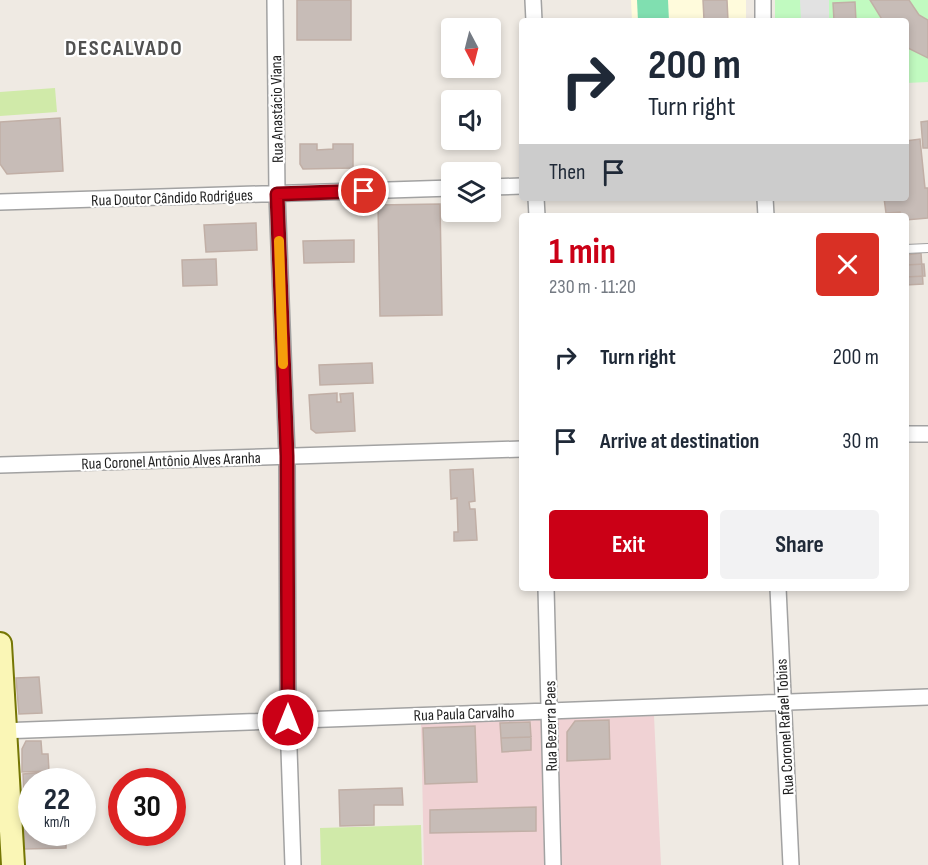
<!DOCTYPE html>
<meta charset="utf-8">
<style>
body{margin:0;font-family:"Sofia Sans Condensed",sans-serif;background:#f2f2f3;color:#1f2937;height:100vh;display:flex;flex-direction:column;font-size:22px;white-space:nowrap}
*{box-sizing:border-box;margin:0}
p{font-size:20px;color:#747a83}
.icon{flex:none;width:33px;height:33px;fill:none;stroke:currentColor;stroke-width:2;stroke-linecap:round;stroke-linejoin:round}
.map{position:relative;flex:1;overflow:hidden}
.drawer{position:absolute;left:519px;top:213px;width:390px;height:378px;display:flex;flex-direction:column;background:#fff;border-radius:6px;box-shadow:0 3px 9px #0003}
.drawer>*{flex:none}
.guide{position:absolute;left:519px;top:18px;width:390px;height:183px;border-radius:6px;box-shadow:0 3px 9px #0003;background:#fff;color:#1f2937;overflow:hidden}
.needle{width:39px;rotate:173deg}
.fabs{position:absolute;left:441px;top:18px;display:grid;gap:12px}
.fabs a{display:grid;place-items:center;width:60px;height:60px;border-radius:6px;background:#fff;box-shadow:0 3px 9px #0003;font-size:30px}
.speed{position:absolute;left:18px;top:768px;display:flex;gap:12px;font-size:30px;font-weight:700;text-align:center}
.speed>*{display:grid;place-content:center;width:78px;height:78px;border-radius:50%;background:#fff;box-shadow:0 3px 9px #0003;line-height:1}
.speed small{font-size:15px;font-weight:400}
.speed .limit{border:9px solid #d22;background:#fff;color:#111}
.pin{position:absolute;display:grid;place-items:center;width:51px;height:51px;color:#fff;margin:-26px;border:3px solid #fff;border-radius:50%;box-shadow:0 2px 6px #0007}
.me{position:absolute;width:66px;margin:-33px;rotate:0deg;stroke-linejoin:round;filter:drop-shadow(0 0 4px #0008)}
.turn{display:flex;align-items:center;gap:21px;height:126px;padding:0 30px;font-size:27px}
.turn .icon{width:78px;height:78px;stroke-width:2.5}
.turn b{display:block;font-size:42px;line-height:51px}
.then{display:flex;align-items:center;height:57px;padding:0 30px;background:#0003;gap:12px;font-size:22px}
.round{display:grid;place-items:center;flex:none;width:63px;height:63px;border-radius:6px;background:#f2f2f3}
.overview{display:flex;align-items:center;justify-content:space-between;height:102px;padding:0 30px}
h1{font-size:36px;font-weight:700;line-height:45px;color:#cb0016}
.button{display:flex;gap:12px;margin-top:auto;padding:12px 30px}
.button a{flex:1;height:69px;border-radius:6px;background:#cb0016;color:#fff;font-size:24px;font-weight:700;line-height:69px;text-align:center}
.button a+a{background:#f2f2f3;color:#1f2937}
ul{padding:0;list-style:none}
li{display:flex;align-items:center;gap:18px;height:84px;padding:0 30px}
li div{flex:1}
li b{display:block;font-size:22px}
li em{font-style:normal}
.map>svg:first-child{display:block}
</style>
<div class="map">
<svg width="928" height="865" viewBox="0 0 928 865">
<rect width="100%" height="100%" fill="#efeae3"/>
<!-- commercial -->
<path fill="#f0d2d4" d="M654 716 661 865H424L421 723Z"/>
<!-- education -->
<path fill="#fffbdc" d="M631 0H746V21H632Z"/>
<!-- grass -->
<path fill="#d0eaa9" d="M55 88 57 112 0 116V92Z
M421 825 422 865H321L320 828Z"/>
<!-- park -->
<path fill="#c1fac0" d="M775 0H928V82L906 83V21H775Z"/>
<!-- pitch -->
<path fill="#80dfb0" d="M637 0H668L669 21H638Z"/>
<!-- parking -->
<path fill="#e2e2e2" d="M800 0H829V21H801Z"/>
<!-- building -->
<path fill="#c7bcb7" stroke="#c1afa6" stroke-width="1.5" d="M297 0H351V40H297Z
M703 0H727L728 21H683L704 20Z
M870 0H909L919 15 928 20V58L906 47V21H883Z
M855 2 856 21H834L833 3Z
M60 118 63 171 7 174 0 164V122Z
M928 121V148H923L921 122Z
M920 139 925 188H928V218L906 220V216H901L900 212 886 213 884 198H906V141Z
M300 144H317V150L333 149V144H353V168L303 169 300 164Z
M440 204 442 315 380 316 378 205Z
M256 223 257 250 206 252 204 225Z
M354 240V262L304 263 303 241Z
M921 253 923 284 906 285V255Z
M216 259 217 285 183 286 182 260Z
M924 264 925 276 906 277V265Z
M372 363 373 383 320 385 319 365Z
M337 393V402H341L340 394 353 393 355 431 316 433 311 429 309 395Z
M473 469 475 501 469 502 470 509H475L477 540 454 541V532H458L457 498 451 499 450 470Z
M39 677 42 713 19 714 16 678Z
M609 720 610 759 567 761V732L575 721Z
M530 722 531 737 501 738 500 723Z
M475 726 477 782 425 784 423 728Z
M531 737V750L502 752 501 738Z
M26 741H41L42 754H48L49 771 22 772V749Z
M49 772 50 782H32V793L24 794 23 774Z
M402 788 403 805H374V825L340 826 339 790Z
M536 807V831L430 833V810Z
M22 827H32V832H66V848L23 849Z"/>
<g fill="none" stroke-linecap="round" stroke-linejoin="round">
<defs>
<path id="lane" d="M906 249 928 248"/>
<path id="street" d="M275 0 277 194 287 456 288 720 293 865
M533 0 534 21
M763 0V21
M490 187 522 186
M536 198 537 216
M765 198 766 216
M0 202 452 188
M906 434H928
M0 465 522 449
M546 588 553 865
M778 588 791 865
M0 731 928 697"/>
<path id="secondary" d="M0 644 13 865"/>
</defs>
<!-- lane casing -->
<use href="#lane" stroke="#a2a2a2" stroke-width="10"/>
<!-- street casing -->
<use href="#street" stroke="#a2a2a2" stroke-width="18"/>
<!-- secondary casing -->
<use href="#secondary" stroke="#757604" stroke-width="26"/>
<!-- lane -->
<use href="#lane" stroke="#fff" stroke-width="8"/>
<!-- street -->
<use href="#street" stroke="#fff" stroke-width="15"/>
<!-- secondary -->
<use href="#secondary" stroke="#faf6b6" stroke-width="22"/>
</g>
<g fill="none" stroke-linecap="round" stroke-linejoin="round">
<defs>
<path id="route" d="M288 720 287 456 277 194 364 191"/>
</defs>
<!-- route casing -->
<use href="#route" stroke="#84000e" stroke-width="15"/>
<!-- route -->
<use href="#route" stroke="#cb0016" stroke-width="10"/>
<!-- slow -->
<path stroke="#f59e0b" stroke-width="10" d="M279 241 283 364"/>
</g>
<g text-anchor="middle" stroke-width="4.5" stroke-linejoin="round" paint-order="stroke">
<!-- street labels -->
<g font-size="16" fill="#1e1e1e" stroke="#fff">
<text transform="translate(276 109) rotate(-91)" y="6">Rua Anastácio Viana</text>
<text transform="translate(172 197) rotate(-2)" y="6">Rua Doutor Cândido Rodrigues</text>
<text transform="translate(171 460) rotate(-2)" y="6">Rua Coronel Antônio Alves Aranha</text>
<text transform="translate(464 713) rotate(-2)" y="6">Rua Paula Carvalho</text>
<text transform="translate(550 726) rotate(-91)" y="6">Rua Bezerra Paes</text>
<text transform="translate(784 727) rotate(-93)" y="6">Rua Coronel Rafael Tobias</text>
</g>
<!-- district labels -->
<g font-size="22" font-weight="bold" letter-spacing="1.5" fill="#515151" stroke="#fff">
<text x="124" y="55">DESCALVADO</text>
</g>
</g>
</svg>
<div class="fabs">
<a><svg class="needle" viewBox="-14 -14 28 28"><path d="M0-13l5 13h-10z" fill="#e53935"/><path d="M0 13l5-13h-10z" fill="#747a83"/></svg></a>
<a><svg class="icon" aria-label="sound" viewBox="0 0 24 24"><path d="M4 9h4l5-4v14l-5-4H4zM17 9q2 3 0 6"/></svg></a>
<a><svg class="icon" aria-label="layers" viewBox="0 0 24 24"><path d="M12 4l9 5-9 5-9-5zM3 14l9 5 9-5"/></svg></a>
</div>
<div class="speed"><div>22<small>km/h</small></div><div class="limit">30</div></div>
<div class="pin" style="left:364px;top:191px;background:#d93025"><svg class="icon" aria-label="arrive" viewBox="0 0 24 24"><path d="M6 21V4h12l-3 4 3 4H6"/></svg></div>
<svg class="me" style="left:288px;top:720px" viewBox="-20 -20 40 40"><circle r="17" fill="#cb0016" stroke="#fff" stroke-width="3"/><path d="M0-11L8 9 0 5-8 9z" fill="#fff"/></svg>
<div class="guide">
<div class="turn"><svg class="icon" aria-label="right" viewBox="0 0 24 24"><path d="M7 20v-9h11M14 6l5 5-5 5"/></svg><div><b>200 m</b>Turn right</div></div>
<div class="then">Then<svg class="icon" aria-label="arrive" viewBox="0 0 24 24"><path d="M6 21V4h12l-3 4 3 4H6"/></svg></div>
</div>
<section class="drawer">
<div class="overview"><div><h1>1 min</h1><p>230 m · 11:20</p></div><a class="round" style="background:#d93025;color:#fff"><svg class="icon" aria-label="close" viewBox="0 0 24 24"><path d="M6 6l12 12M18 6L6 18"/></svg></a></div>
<ul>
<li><svg class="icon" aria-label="right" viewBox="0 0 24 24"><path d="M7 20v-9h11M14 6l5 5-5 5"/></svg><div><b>Turn right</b></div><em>200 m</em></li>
<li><svg class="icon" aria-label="arrive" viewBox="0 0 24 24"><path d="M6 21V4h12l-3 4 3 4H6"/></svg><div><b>Arrive at destination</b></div><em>30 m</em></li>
</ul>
<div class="button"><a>Exit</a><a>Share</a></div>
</section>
</div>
